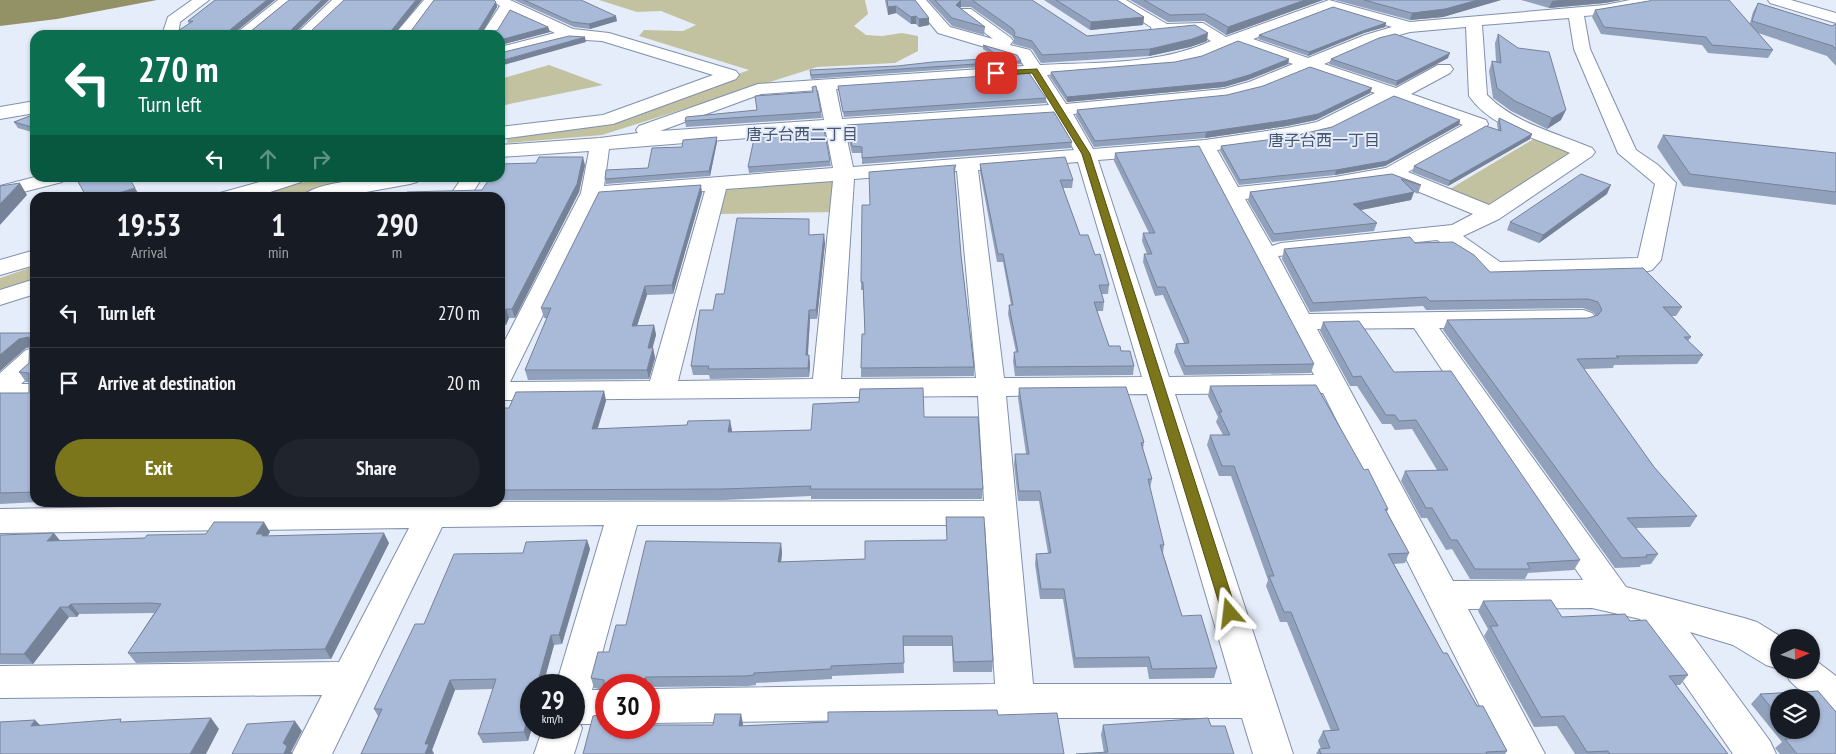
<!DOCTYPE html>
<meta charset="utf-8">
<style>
body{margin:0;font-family:"PT Sans Narrow","Noto Sans JP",sans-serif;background:#20242c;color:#f1f3f6;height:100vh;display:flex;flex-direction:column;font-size:19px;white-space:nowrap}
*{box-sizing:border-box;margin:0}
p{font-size:16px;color:#9ea1a6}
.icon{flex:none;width:28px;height:28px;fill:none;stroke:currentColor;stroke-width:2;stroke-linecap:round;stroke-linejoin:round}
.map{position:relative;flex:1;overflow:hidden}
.sheet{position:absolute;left:30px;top:192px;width:475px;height:315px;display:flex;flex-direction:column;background:#171b24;border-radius:15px;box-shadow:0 1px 4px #0004}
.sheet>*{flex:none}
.top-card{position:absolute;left:30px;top:30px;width:475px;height:152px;border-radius:15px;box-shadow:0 1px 4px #0004;background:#0b6e4f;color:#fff;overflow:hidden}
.needle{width:32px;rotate:87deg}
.controls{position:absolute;left:1770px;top:629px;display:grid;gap:10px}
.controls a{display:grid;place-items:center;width:50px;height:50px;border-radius:50%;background:#171b24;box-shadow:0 1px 4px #0004;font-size:25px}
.speed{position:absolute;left:520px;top:674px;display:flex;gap:10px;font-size:25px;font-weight:700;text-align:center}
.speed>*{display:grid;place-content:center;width:65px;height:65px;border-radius:50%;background:#171b24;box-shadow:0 1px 4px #0004;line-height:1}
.speed small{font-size:12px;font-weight:400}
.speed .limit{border:8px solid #d22;background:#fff;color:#111}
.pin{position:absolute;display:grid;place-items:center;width:42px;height:42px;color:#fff;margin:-21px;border-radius:10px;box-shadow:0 2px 8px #0006}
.me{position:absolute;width:55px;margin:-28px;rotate:343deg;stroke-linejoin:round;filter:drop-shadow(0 0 4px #0008)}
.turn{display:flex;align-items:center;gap:18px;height:105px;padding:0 25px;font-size:22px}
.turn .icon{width:65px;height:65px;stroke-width:2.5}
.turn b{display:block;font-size:35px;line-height:42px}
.lanes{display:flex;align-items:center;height:48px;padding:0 25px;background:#0003;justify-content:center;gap:25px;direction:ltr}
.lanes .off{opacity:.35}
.eta{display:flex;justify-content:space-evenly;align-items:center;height:85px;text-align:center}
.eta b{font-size:30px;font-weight:700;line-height:35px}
.primary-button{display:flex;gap:10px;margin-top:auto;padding:10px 25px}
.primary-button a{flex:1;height:58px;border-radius:30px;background:#7b761b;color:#fff;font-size:20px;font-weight:700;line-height:58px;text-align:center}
.primary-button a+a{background:#20242c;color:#f1f3f6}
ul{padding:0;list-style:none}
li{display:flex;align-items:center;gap:15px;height:70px;padding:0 25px;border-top:1px solid #363941}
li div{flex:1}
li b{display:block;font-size:19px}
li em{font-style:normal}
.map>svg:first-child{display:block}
</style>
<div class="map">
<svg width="1836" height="754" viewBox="0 0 1836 754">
<rect width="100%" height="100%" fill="#e6edfa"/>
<!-- green -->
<path fill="#c2c2a1" d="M599 0H865L868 14 854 26 866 35 882 36 902 33 918 36V51L895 63 817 67 602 135 507 143 508 135 610 121 749 70 639 36 644 30 683 31 696 25 661 11 637 12Z
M549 65 603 85 500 106V79Z
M1537 137 1573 151 1488 205 1450 189Z
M838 176 835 212 719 214 728 186Z
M326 178H384L316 189 292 197 249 198 293 184Z
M35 266V281L0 293V278Z"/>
<!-- water -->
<path fill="#939267" d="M0 0H157L57 19 0 26Z"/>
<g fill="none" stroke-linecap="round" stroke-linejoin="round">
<defs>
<path id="minor" d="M192 0H209L180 22 178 35H162L168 17Z
M278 0H294L252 35H234Z
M332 0H348L312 35H295Z
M424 0H439L411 35H394Z
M491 0H510L573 29 609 33 736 71 739 75 736 79 613 124 500 139V127L603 115 713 75 602 41 570 39 500 57V47L555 33 511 12 497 35H481L500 6Z
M911 0H926L950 27 993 39 958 12 961 9H971L1011 38 1013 41 1010 45 1030 50 1040 65C1097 62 1159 65 1211 41L1194 31 1165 34 1152 32 1151 27 1108 0H1126L1167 24 1203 23 1226 37 1329 0 1410 22 1605 5 1630 0H1658C1651 10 1598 15 1584 16L1590 49 1636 150 1658 165 1676 183 1661 260 1652 270 1644 272 1495 276 1487 274 1437 240 1278 256 1309 314 1583 310 1592 313 1596 318 1592 323 1583 326 1439 328 1626 587 1744 618 1757 622 1783 638H1779V669L1766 665 1733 645 1690 632 1770 741 1776 754H1733L1640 619 1592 608 1468 609 1545 754H1504L1323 393 1175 394 1293 754H1253L1242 718H1015L649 723V689L995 684 985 525H637L592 690H606V724H580L582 728 574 754H534L543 728H574V685H556L604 525 442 527 332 754H292L322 695 0 698V666L339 662 409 528 0 533V509L422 502 984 501 978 396 500 400V350L581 193 589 151 500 157V145L600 138 638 133 636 130 639 126 758 84 1024 66 1018 57 938 33ZM1332 9 1392 27 1365 35 1308 58 1253 39ZM1569 18 1574 49 1618 153 1655 184 1638 258 1500 262 1463 236 1499 219 1592 156 1595 152 1592 148C1557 133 1514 123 1487 95L1482 25ZM1466 27 1469 96C1491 128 1536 138 1570 153L1489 205 1408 172 1486 128 1488 124 1486 120 1411 94 1450 73 1453 69 1450 65H1438L1396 88 1324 64 1377 41 1410 32ZM1237 44 1293 64 1249 82 1224 89 1066 104 1047 75 1174 65 1200 59ZM1309 70 1375 93 1317 122 1287 128 1205 140 1093 149 1073 114 1225 99 1261 90ZM1030 76 1049 105 842 119 836 89ZM818 90 824 120 660 131 761 94ZM1392 99 1463 125 1386 168 1335 177 1238 187 1217 150 1287 140 1330 130ZM1055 116 1074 150 853 167 845 130ZM826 132 833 168 604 186 609 149ZM1199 152 1252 252 1314 375 1169 377 1098 160ZM1078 162 1142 377 1004 378 978 170ZM957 171 976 378 841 379 854 179ZM1390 180 1473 214 1452 225 1281 243 1272 246 1245 199 1335 189ZM833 181 813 379 678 381 726 189ZM705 191 650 381 510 382 600 199ZM1414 328 1583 580 1453 581 1317 329ZM1147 394 1232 684H1033L1006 396Z
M1768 0H1791L1836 13V23L1770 3Z
M35 101V113L0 119V107Z
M35 177 65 178 62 182 0 198V186Z
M274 178H304L301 182 252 198H218L220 193Z
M373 178H420L417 182 410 184 333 198H301C310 184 356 180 373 178Z
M462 178H482L469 198H448Z
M35 250V265L0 275V260Z
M35 279V294L0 305V290Z
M35 348V371L21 384H35V402H0V373L26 350Z
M1811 657 1836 676V716L1822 711 1811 701V698H1808L1790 681 1784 670H1811Z"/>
</defs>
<!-- minor casing -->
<use href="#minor" stroke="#7f90ad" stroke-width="2"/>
<!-- minor -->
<use href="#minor" fill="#fff" fill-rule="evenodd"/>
</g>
<!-- wall -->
<path fill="#91a0bb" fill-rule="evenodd" d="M215 0H275L236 31H251L289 0H329L296 31H311L422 0 397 31H411L496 2 497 7 483 31 548 27 550 32 500 45V35H179L178 31 189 24 188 21Z
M514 0H572L617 21 590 29 574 27Z
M885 0H915L929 18V25L919 27 916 24H911L896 13 888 15Z
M928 0H1032L1087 36 1207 41 1190 47 1149 56 1041 63 1032 49 1013 44 1014 39 1012 36 971 7H961L960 8 985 27 984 35 952 26Z
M1044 0H1117L1144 17 1143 25 1090 30Z
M1130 0H1323L1226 35 1204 21 1168 22Z
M1335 0H1501L1443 17 1410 20Z
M1521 0H1621L1605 3 1549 8Z
M1649 1 1750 23 1753 12 1758 3 1832 26 1836 24V66L1827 56 1758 33 1773 50 1768 58 1708 53 1702 45 1601 34 1592 17 1595 10Z
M1386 23 1385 27 1364 33 1308 56 1258 39 1259 35Z
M1498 34 1561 120 1547 129 1511 111 1493 98 1489 71 1492 61 1496 62 1495 43Z
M983 45 1021 61V64L811 79 810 74 996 58 983 49Z
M1448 58 1396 86 1329 64 1331 59Z
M1289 59 1288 64 1248 80 1224 87 1067 102 1050 77 1051 72Z
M838 86 1046 98V103L844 117Z
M812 87 821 112 822 118 686 127 685 121 757 110 813 92Z
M1372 88 1370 93 1316 120 1287 126 1205 138 1094 147 1076 116 1077 110Z
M35 114V133L18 128 14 122Z
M1499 118 1532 134 1530 139 1448 186 1412 172 1414 166 1498 130 1497 123Z
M1460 120 1459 125 1385 166 1335 175 1239 185 1220 151 1221 146Z
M847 125 1072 142 1071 148 862 164V153H852L847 132Z
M1663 135 1836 153V205L1683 186 1657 147Z
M717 137V142L710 176 606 184 605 179 648 168 682 147Z
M1115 153 1314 364 1311 373 1184 375 1174 352 1176 344 1184 343 1163 295 1155 296 1143 262 1144 254H1147L1142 241 1143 233H1149L1114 161Z
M830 161 831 166 749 173 748 167Z
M980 164 1073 180 1072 188H1063L1080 235 1095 255 1109 285 1108 294H1102L1104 302 1103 311H1097L1109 346 1121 351 1134 366 1133 375 1015 376 1013 361 1014 352H1016L1008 314 1009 305H1011L1003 262H997L980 172Z
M585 165 579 192 515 318H509L506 325H500V198L482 190Z
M956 165 955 173 954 174 961 255 974 367V376L861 377V368L865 334 863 290H861V282L870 205Z
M1392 174 1421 185 1418 194 1414 192 1411 200 1361 210 1377 223 1374 231 1272 242 1248 201 1250 192Z
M702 193 673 294 647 295 637 326 654 325 656 335 652 348H653L655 358 649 379 528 380 525 370 547 318H544L541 308Z
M1607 194 1539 243 1507 230 1510 222Z
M810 235 825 243 817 319H810L808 355 810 364 809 377 710 379 709 375H693L691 366 724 294Z
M1415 243 1490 272 1682 307 1676 316H1672L1691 337 1688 341 1703 355 1697 364 1614 365 1613 368 1584 369 1654 467 1697 516 1690 527 1636 528 1658 554 1651 564 1641 565 1640 567 1615 568 1443 330 1447 320 1588 318 1596 316 1593 312 1583 308 1426 310 1423 306 1310 312 1282 259 1284 249Z
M1323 322 1394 372 1580 560 1574 570 1528 573 1525 579H1470L1452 549 1446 550 1427 518H1421L1401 481 1405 471 1437 470 1412 429 1395 430 1391 424H1382L1357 386H1350L1320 331Z
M0 333H35V502H38L0 504V393H29V382H26L19 372 29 363 30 347 26 348 0 371Z
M1210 386 1364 470 1388 509 1387 512 1409 553 1405 563 1394 564 1443 653 1507 751 1505 754H1316L1319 749H1321L1318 741 1323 731H1331L1287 622H1280L1266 586 1268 580 1231 476H1219L1207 445 1210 435H1223L1216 422 1218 417 1208 396Z
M1019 388 1144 442 1143 449 1152 479 1150 488 1164 545 1163 553 1182 616 1217 668 1214 678 1149 679 1147 667 1074 668 1063 599H1040L1035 564 1036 554 1048 553 1039 501H1018L1014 464 1015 454H1026L1018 398Z
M604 391 606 401 598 428 732 430V432L811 430 924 417 983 489 982 499H811V496L724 500H500V408H509Z
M106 502H150L108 505Z
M238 502H262L238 503Z
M946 517 993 661 992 672H953L952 646H903L904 673 832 676V679L756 683V685L748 686 649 687V685H606L653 725H713L741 714 742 726 828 722 997 710 583 754 604 714V690L594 688 591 678 609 652 626 625 781 543 782 553 781 562 865 559 947 540Z
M270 532 267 536 389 543 331 659 136 663 128 653 154 613 79 614 77 617H69L33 664H0V535L61 541 145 538 206 534Z
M587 540 590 549 562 644 554 645 543 685H531L532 728 528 741 483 743 478 734 493 689 455 690 432 750 434 754H361L378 716 374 709 424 624 523 553Z
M1483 601 1562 617 1630 621 1688 675 1680 685H1676L1728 754H1575L1557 726 1534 727 1484 636 1488 629 1478 611Z
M1818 691 1836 712V754H1780L1775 748 1782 742 1751 704 1760 694ZM1779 698H1811V730H1779Z
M1103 725 1211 726 1234 754 1104 753 1101 735Z"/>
<!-- shaded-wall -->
<path fill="#768298" d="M267 0H275L233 34 230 31 231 29Z
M322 0H329L294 34 292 31V29Z
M416 0H422L394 35 391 31Z
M961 0V7L956 12V5Z
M1305 0H1323L1226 35 1228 27Z
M1478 0H1501L1443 17 1410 20 1412 13Z
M1560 0H1621L1605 3 1549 8 1552 1Z
M496 2 497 7 481 35 478 31Z
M896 6V13L888 15V7Z
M616 16 617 21 590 29 589 24Z
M916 16V24H911V17Z
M1144 17 1143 25 1090 30 1091 22Z
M929 18V25L919 27V19Z
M1386 23 1385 27 1364 33 1308 56 1309 52 1365 30Z
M548 27 550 32 500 45V40Z
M1208 33 1207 41 1190 47 1149 56 1150 49Z
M585 37 586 42 500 66V61Z
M1450 53 1448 58 1396 86 1397 81Z
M1289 59 1288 64 1248 80 1224 87 1067 102V97Z
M1372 88 1370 93 1316 120 1287 126 1205 138 1206 132Z
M1566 110 1561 120 1547 129 1552 118Z
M1460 120 1459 125 1385 166 1335 175 1336 170Z
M1532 134 1530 139 1448 186 1450 181Z
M717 137V142L710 176 709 171Z
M583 157 585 165 579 192 515 318 512 309Z
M20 183 27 195 0 225V204Z
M701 185 702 193 673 294 672 285Z
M1611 185 1607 194 1539 243 1543 235Z
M135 188 141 198H102Z
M1414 192 1411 200 1351 212 1353 204Z
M824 234 825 243 817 319 816 310Z
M645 286 647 295 634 335 632 326Z
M506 309 509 318 506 325 503 316Z
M809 310 810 319 807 364 806 355Z
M654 325 656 335 650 358 648 348Z
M28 337 35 346 26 348 0 371V355L19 339Z
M653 348 655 358 649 379 647 370Z
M809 355 810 364 809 377 808 368Z
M604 391 606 401 594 439 592 429Z
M730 420 732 430 730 442 728 432Z
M264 522 270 532 266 539 256 534Z
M54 533 62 543 47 541Z
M384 533 389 543 331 659 325 649Z
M587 540 590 549 562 644 559 635Z
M781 543 782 553 780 572 778 562Z
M71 604 79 614 77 617 68 607Z
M60 607 69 617 33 664 24 654Z
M551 635 554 645 543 685H537Z
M646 677 648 685H644V679Z
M450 680 455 690 432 750 434 754H425V744Z
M531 704 532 728 528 741 524 732Z
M741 714 743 724 741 736 739 726Z
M650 715 653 725 651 735 649 728V720Z
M211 718 219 729 206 754H190Z
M35 720 46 731 31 726Z
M295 721 302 731 291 752 293 754H284L283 743Z"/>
<!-- building -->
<path fill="#a9bad9" stroke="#768298" d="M215 0H267L231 29 230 31H251L289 0H322L292 29V31H311L344 0H416L391 31H411L434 0H494L496 2 478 31H497L510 10 548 27 500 40V35H200L205 31H178L193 21H188Z
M524 0H581L616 16 589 24 572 22Z
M887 0H915L929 18 919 19 916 16 911 17 896 6 888 7Z
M935 0H961L956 5 985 27 952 18Z
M972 0H1032L1087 36 1195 25 1208 33 1192 39 1150 49 1042 55 1032 41 1014 36 1015 33 1013 29Z
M1056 0H1117L1144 17 1091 22Z
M1144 0H1305L1228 27 1205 14 1170 15Z
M1364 0H1478L1445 9 1412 13Z
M1651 0H1729L1773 50 1712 45 1706 37 1604 27 1595 10 1649 1Z
M1758 3 1832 26 1836 24V50L1833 46 1752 21Z
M1333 7 1386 23 1365 30 1309 52 1259 35Z
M1395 34 1450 53 1397 81 1331 59 1379 38Z
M1498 34 1518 48 1549 52 1566 110 1552 118 1515 101 1497 88 1492 61 1501 63Z
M569 36 585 37 500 61V53Z
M1238 41 1289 59 1249 75 1225 82 1067 97 1051 72 1175 62 1202 56Z
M983 45 1017 55 1021 61 811 75 810 70 897 66 933 62 1001 58Z
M1310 67 1372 88 1318 114 1288 120 1206 132 1095 141 1077 110 1227 95 1263 86Z
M1029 73 1046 98 843 112 838 86Z
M816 86 821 112 685 121 686 117 757 110 755 96 813 92 812 87Z
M1394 96 1460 120 1387 161 1336 170 1240 180 1221 146 1289 137 1332 127Z
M1054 112 1072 142 862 158V147L852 146 847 125Z
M35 114V128L14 122Z
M1499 118 1532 134 1450 181 1414 166 1486 126 1501 131Z
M824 129 830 161 748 167 755 134Z
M1663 135 1836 153V192L1690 174Z
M717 137 709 171 605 179 606 170 648 168 652 148 682 147 683 140Z
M1199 146 1314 364 1185 366 1176 344 1189 343 1188 339 1165 287H1157L1144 254H1152L1143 233H1155L1115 153Z
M539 157H583L577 184 512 309H506L503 316H500V198H402L407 192 482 190 490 178H500V164L536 163Z
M1065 157 1073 180H1060L1080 235H1088L1095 255 1100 254 1109 285H1099L1104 302H1094L1109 346H1120L1121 351H1130L1134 366 1016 367 1014 352H1018L1009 305H1013L1003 254H998L980 164Z
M956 165 954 168 961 255 974 367 861 368 862 334H865L863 282H861L862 205H870L869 172Z
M1392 174 1421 185 1401 179 1414 192 1353 204 1377 223 1274 234 1250 192Z
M1581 174 1611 185 1543 235 1510 222Z
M76 178H129L135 188 102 198H87Z
M20 183 0 204V186Z
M701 185 672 285 645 286 632 326 654 325 648 348H653L647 370H525L551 308H541L599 192Z
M737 218 809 219V235L824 234 816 310H809L806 355H809L808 368 708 369 709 366H691L700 310H713L716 294H724Z
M1410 237 1415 243 1453 242 1474 255 1490 272 1643 268 1682 307H1663L1691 337H1684L1703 355 1616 356 1619 358 1577 359 1654 467 1697 516 1627 518 1658 554 1646 555 1647 557 1622 558 1447 320 1588 318 1598 315 1602 310 1598 302 1588 299 1430 301 1426 297 1313 303 1284 249Z
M1359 321 1394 372 1451 371 1580 560 1527 563 1530 569H1475L1457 540H1451L1432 508H1426L1405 471 1448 470 1416 420 1399 421 1395 415H1386L1361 376 1353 377 1323 322Z
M0 333H35V492L0 493V393H29V373L19 372 29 363 30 338 28 337 19 339 0 355Z
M1316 385 1364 470 1368 469 1388 509H1385L1409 553 1388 554 1443 653H1447L1477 706H1483L1507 751 1486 752 1487 754H1321L1319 749 1330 748 1323 731 1339 730 1291 612H1284L1269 576H1274L1234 466H1222L1210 435H1230L1219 412H1222L1210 386Z
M1126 387 1144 442 1141 443 1152 479H1148L1164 545H1160L1182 616 1201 615 1217 668 1152 669 1149 657 1075 658 1064 589H1041L1036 554 1051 553 1040 491H1019L1015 454H1029L1019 388Z
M923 388 924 417H978L983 489H810L811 486 722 489 500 490V408H509L516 392 604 391 592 429 687 425 688 421 730 420 728 432 811 430 813 404 859 402 860 389Z
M946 517H984L993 661 954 662 952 636H903L904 663 831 666V669L754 673V675L746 676 646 677 644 679V685H606V728H649V725H713L715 714H741L739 726 828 722V712L997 710 998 715 1057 713 1064 754H583L593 716 604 714V680L591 678 598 652H609L616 625H626L646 541 781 543 778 562 865 559V541L947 540Z
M214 522H264L256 534H263L262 536 384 533 325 649 128 653 161 604 152 603 71 604 68 607H60L24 654H0V535H1L54 533 47 541 145 538 147 535 206 534Z
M587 540 559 635H551L537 685H531V704L524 732 478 734 496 679 450 680 425 744H429L425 754H361L382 709H374L415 624H424L454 554 523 553 526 542Z
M1551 600 1562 617 1625 614 1630 621 1646 620 1688 675 1669 676 1728 754H1610L1608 751 1587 752 1564 716 1541 717 1490 626H1498L1483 601Z
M1818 691 1836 712V754H1797L1785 739 1796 738 1789 730H1811V698H1779V717L1760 694Z
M211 718 190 754H0V722L35 720 31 726 121 719 120 722Z
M1208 718 1211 726H1225L1234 754H1076L1108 752 1103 725Z
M295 721 283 743 287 746 284 754H232L247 724Z"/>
<!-- route -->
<path fill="#7b761b" stroke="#504d12" d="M1037 69 1090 154 1237 613 1235 617H1224L1222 613 1082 154 1032 73 996 76 993 73 996 71Z"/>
<g text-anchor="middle" stroke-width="4" stroke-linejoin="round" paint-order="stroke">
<!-- far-neighbourhood labels -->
<g font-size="16" fill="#475570" stroke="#e6edfa">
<text x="802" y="140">唐子台西二丁目</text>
<text x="1324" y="146">唐子台西一丁目</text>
</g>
</g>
</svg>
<div class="controls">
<a><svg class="needle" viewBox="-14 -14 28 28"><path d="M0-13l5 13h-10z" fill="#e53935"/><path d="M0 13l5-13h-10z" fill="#9ea1a6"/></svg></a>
<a><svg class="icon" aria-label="layers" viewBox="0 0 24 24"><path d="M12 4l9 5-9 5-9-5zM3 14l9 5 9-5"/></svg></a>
</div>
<div class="speed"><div>29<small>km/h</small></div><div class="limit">30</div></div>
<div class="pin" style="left:996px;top:73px;background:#d93025"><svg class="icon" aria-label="arrive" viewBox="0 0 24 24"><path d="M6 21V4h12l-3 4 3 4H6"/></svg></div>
<svg class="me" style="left:1230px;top:613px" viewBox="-20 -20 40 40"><path d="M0-17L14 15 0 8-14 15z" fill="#7b761b" stroke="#fff" stroke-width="4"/></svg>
<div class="top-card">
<div class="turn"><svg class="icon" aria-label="left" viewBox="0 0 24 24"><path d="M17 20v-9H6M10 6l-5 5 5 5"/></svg><div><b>270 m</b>Turn left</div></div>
<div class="lanes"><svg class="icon" aria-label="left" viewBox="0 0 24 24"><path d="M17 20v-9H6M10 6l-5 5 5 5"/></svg><svg class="icon off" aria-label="ahead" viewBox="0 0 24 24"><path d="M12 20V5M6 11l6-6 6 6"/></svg><svg class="icon off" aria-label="right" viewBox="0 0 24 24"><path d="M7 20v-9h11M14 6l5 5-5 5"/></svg></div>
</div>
<section class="sheet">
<div class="eta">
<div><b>19:53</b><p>Arrival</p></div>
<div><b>1</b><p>min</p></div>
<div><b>290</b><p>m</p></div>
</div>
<ul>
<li><svg class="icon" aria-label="left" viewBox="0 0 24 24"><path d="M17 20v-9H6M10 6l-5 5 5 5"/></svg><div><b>Turn left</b></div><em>270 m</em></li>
<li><svg class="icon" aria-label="arrive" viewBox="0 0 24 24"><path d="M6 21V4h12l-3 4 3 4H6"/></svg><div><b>Arrive at destination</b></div><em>20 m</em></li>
</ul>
<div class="primary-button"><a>Exit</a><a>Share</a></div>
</section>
</div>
